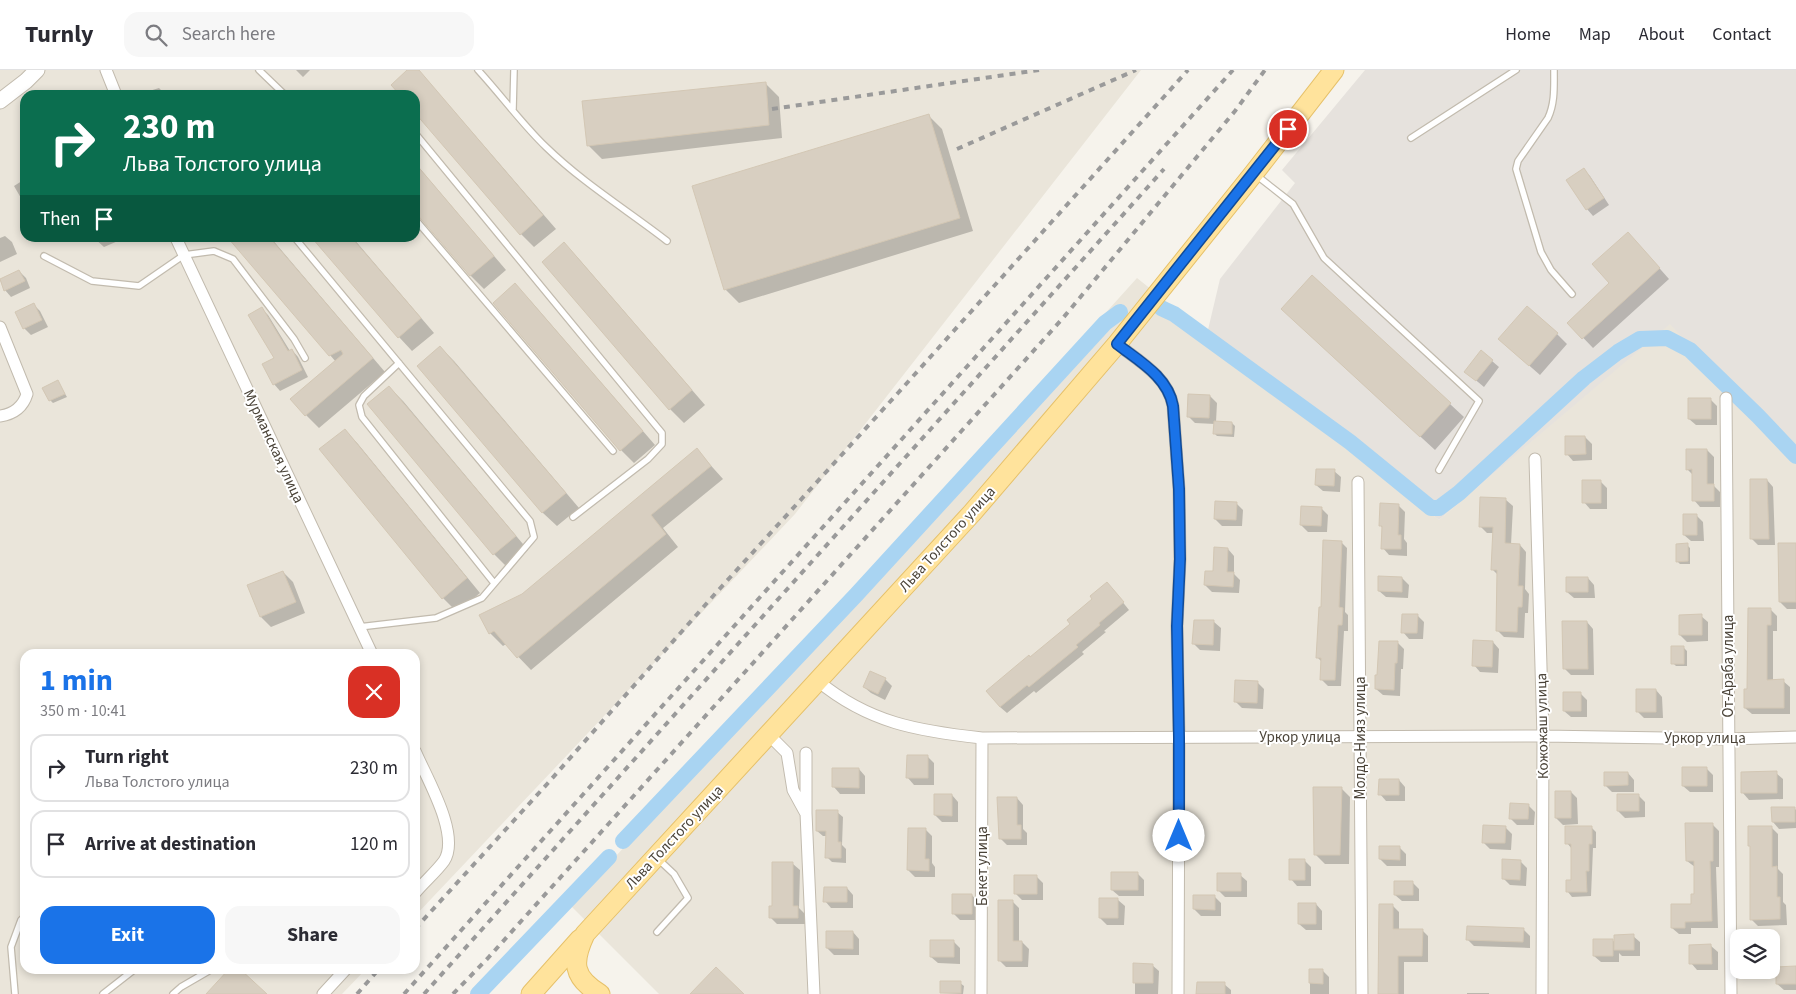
<!DOCTYPE html>
<meta charset="utf-8">
<style>
body{margin:0;font-family:"Source Sans 3",sans-serif;background:#f7f7f7;color:#2b2b33;height:100vh;display:flex;flex-direction:column;font-size:19px;white-space:nowrap}
*{box-sizing:border-box;margin:0}
p{font-size:16px;color:#7c7c81}
.icon{flex:none;width:28px;height:28px;fill:none;stroke:currentColor;stroke-width:2;stroke-linecap:round;stroke-linejoin:round}
.map{position:relative;flex:1;overflow:hidden}
.details{position:absolute;left:20px;top:579px;width:400px;height:325px;display:flex;flex-direction:column;background:#fff;border-radius:15px;box-shadow:0 2px 8px #0003}
.details>*{flex:none}
.guide{position:absolute;left:20px;top:20px;width:400px;height:152px;border-radius:15px;box-shadow:0 2px 8px #0003;background:#0b6e4f;color:#fff;overflow:hidden}
.fabs{position:absolute;left:1730px;top:859px;display:grid;gap:10px}
.fabs a{display:grid;place-items:center;width:50px;height:50px;border-radius:10px;background:#fff;box-shadow:0 2px 8px #0003;font-size:25px}
.pin{position:absolute;display:grid;place-items:center;width:42px;height:42px;color:#fff;margin:-21px;border:2px solid #fff;border-radius:50%;box-shadow:0 1px 5px #0007}
.me{position:absolute;width:55px;margin:-28px;rotate:0deg;stroke-linejoin:round;filter:drop-shadow(0 0 4px #0008)}
.turn{display:flex;align-items:center;gap:18px;height:105px;padding:0 20px;font-size:22px}
.turn .icon{width:65px;height:65px;stroke-width:2.5}
.turn b{display:block;font-size:35px;line-height:42px}
.then{display:flex;align-items:center;height:48px;padding:0 20px;background:#0003;gap:10px;font-size:19px}
.round{display:grid;place-items:center;flex:none;width:52px;height:52px;border-radius:15px;background:#f7f7f7}
.head{display:flex;align-items:center;justify-content:space-between;height:85px;padding:0 20px}
h1{font-size:30px;font-weight:700;line-height:38px;color:#1a73e8}
.action{display:flex;gap:10px;margin-top:auto;padding:10px 20px}
.action a{flex:1;height:58px;border-radius:15px;background:#1a73e8;color:#fff;font-size:20px;font-weight:700;line-height:58px;text-align:center}
.action a+a{background:#f7f7f7;color:#2b2b33}
ul{padding:0;list-style:none}
li{display:flex;align-items:center;gap:15px;height:68px;margin:0 10px 8px;padding:0 10px;border:2px solid #e1e1e2;border-radius:15px}
li div{flex:1}
li b{display:block;font-size:19px}
li em{font-style:normal}
header{display:flex;align-items:center;gap:30px;box-sizing:border-box;height:70px;padding:0 25px;background:#fff;border-bottom:1px solid #e1e1e2}
header strong{font-size:24px}
nav{display:flex;gap:28px;margin-inline-start:auto;font-size:18px}
.search{width:350px;height:45px;background:#f7f7f7;display:flex;align-items:center;gap:12px;box-sizing:border-box;padding:0 18px;border-radius:15px;color:#7c7c81;font-size:19px}
.map>svg:first-child{display:block}
</style>
<header>
<strong>Turnly</strong>
<div class="search"><svg class="icon" aria-label="search" viewBox="0 0 24 24"><circle cx="10" cy="10" r="6"/><path d="M15 15l6 6"/></svg>Search here</div>
<nav><a>Home</a><a>Map</a><a>About</a><a>Contact</a></nav>
</header>
<div class="map">
<svg width="1796" height="924" viewBox="0 0 1796 924">
<rect width="100%" height="100%" fill="#f6f3ec"/>
<!-- residential -->
<path fill="#eae5da" fill-rule="evenodd" d="M0 0H1141L795 444 415 846V584H25V899H366L342 924H0ZM25 25H415V168H25Z
M1137 208 1439 450 1670 253 1796 390V924H659L571 836ZM1739 868H1771V900H1739Z"/>
<!-- industrial -->
<path fill="#e6e2dd" d="M1365 0H1796V390L1670 254 1439 450 1207 264 1220 209 1295 113 1282 100Z"/>
<!-- shadow -->
<path fill="#0003" d="M296 0H310L303 7Z
M409 0H418L427 10 556 159 534 177 521 164 415 41V25H401Z
M765 13 779 27 782 68 602 89 588 75Z
M159 18 166 25H147L146 22Z
M928 45 942 59 973 161 739 233 725 219Z
M415 93 506 200 484 219 470 205 415 140Z
M1584 100 1590 106 1609 135 1593 146 1587 139Z
M25 109V135L14 116Z
M5 166 12 172 17 184 0 192V168Z
M94 168H125L104 177Z
M229 168H271L385 302 319 358 306 345 336 292Z
M314 168H353L434 263 412 281 399 267Z
M564 174 578 188 705 335 684 353 670 339 543 192Z
M1638 174 1669 209 1593 278 1569 253 1611 213Z
M19 201 26 208 30 218 11 227 5 220 0 210Z
M1312 206 1464 347 1435 380 1296 252Z
M529 229 655 375 634 393 621 380Z
M33 234 40 241 48 257 31 265 24 258Z
M261 238 268 245 290 281 292 280 298 287 308 307 280 321 274 314 276 288Z
M1557 264 1567 274 1540 305 1499 269Z
M440 277 454 291 579 438 557 456 543 443 418 296Z
M1492 291 1499 297 1484 317 1466 302Z
M58 312 67 327 53 333 50 330Z
M389 317 403 331 528 480 508 498 494 484Z
M1210 326 1217 333 1216 352 1232 353 1235 356 1234 367 1217 366 1214 363 1215 354 1195 353 1188 346Z
M1710 329 1717 336V355H1696L1689 349Z
M345 360 358 374 480 523 457 542 443 528Z
M1585 367 1592 374V390L1573 391 1567 384Z
M697 380 723 409 663 458 678 477 531 600 506 574 503 576 490 563 522 525Z
M1707 380 1714 387V416L1720 422V437H1700L1694 430 1693 405 1687 399Z
M1334 401 1341 407 1340 422 1323 421 1316 415Z
M1767 410 1773 417 1775 475H1758L1751 468Z
M1600 411 1607 418V439H1590L1584 432Z
M1506 430 1513 436 1511 475H1520L1526 482 1525 519 1529 524 1528 543H1525L1524 568 1504 567 1497 560 1498 505 1492 499 1494 463H1487L1480 456Z
M1236 433 1243 440 1242 456H1222L1215 449Z
M1398 435 1405 442 1404 469 1407 473V486L1389 485 1383 478V459L1381 456Z
M1321 438 1328 445 1327 462H1308L1301 455Z
M1697 446 1703 452 1704 471H1691L1684 465Z
M1341 472 1347 478 1345 542 1348 545V561H1344L1341 616H1328L1321 609 1322 592 1317 587 1322 538Z
M1796 474V539H1787L1780 532Z
M1687 475 1690 478V494H1680L1677 491Z
M1228 479 1234 486V504L1240 510 1239 523 1212 522 1205 515Z
M283 502 293 512 305 543 271 557 261 547Z
M1402 508 1409 515 1408 528 1386 527 1379 521Z
M1588 508 1594 515 1595 528H1574L1567 522Z
M1113 520 1129 540 1104 561 1106 562 1082 582 1084 584 1036 623 1034 621 1007 643 1000 637 1031 589 1072 554 1094 529Z
M1770 539 1777 546V561H1773V611H1783L1790 617V644H1752L1745 638Z
M1418 546 1424 552 1423 569H1409L1403 562Z
M1701 546 1708 552V571L1687 572 1680 565Z
M1214 552 1221 558 1220 581 1200 580 1194 574Z
M1587 552 1593 559 1594 605H1571L1565 599Z
M1493 572 1499 579 1498 603 1480 602 1474 595Z
M1398 573 1404 579 1403 599H1401L1400 626 1383 625 1376 619Z
M1684 578 1687 581V596H1676L1673 593Z
M885 609 892 616 885 630 871 623 864 617Z
M1257 612 1264 619 1263 639 1242 638 1235 631Z
M1656 620 1662 627 1663 648H1644L1638 642Z
M1580 623 1587 630V647H1571L1564 641Z
M928 687 934 693V715H914L908 708Z
M1706 698 1713 705V722H1690L1683 716Z
M859 699 865 706V724H840L834 717Z
M1628 703 1634 710V722H1612L1605 715Z
M1776 703 1783 709V729L1749 730 1743 723Z
M1399 710 1405 717V731H1386L1380 724Z
M1341 718 1350 727 1349 794H1325L1316 785Z
M1571 722 1577 728 1578 754 1563 755 1556 748Z
M952 725 958 732V752H942L935 745Z
M1638 725 1645 732V747L1625 748 1618 741Z
M1017 728 1023 735V759L1027 763V775H1007L1000 768Z
M1528 735 1535 742 1534 755H1517L1510 748Z
M1794 738 1796 740V758L1779 759 1773 752Z
M837 742 843 747 842 775 846 779V793L832 792 827 787V766H823L817 761Z
M415 750 420 755 415 761Z
M1712 754 1719 761V797H1716L1718 858H1691V864H1679L1672 858 1692 835 1695 825V797L1687 791Z
M1505 757 1512 764 1511 780 1490 779 1483 772Z
M1591 757 1596 762V778H1593L1591 826 1572 827 1568 822 1572 811V779L1567 773Z
M1771 757 1778 764V799L1783 804V832L1786 835 1787 855 1758 856 1751 849V778L1749 775Z
M925 759 932 766V793L935 797V807H915L908 800Z
M1399 777 1406 784V796H1387L1380 789Z
M1305 791 1311 797V816H1297L1291 809Z
M1520 791 1527 798 1526 816 1510 815 1503 808Z
M793 794 800 800 799 838 805 844V854H777L771 848 773 837Z
M1137 803 1144 810V826H1119L1112 820Z
M1240 805 1247 811V827H1225L1218 820Z
M1036 806 1043 813V830H1022L1015 823Z
M1412 812 1419 819V831H1402L1395 825Z
M847 818 853 825V838H831L825 831Z
M972 825 978 832V850H960L953 843Z
M1214 826 1221 833V846H1201L1194 839Z
M1118 830 1125 836 1124 855H1107L1100 848Z
M1012 831 1019 838V872H1022L1029 879 1028 897H1006L999 890Z
M1316 834 1322 841V860H1306L1299 854Z
M1393 836 1399 842V860H1422L1428 866V892H1404V924H1380Z
M1523 859 1530 866V878L1474 876 1467 869Z
M853 862 859 869V885H834L827 878Z
M1633 866 1640 872V886H1622L1619 883V892H1601L1594 886 1612 870 1616 873Z
M954 872 960 878V894L938 893 931 887Z
M1711 876 1718 882V900H1697L1691 893Z
M1135 895H1152L1159 901 1158 924H1135Z
M1796 898V920H1784L1777 914Z
M1310 901H1323L1329 907V924H1310Z
M960 913 964 916 963 924 942 923Z
M1224 914 1231 920V924H1197Z
M1467 923H1489V924H1467Z"/>
<g fill="none" stroke-linecap="round" stroke-linejoin="round">
<!-- canal -->
<path stroke="#a9d4f2" stroke-width="16" d="M1161 238 1174 244 1350 372 1431 438H1439L1459 423 1584 308 1618 282 1640 269 1667 268 1690 280 1758 346 1796 386
M623 771 856 525 1105 253 1120 242
M478 924 609 787"/>
</g>
<!-- building -->
<path fill="#d8cfc1" stroke="#d3c7b4" d="M407 0H419L543 145 520 165 415 43V25H400L391 15Z
M766 12 769 55 587 76 582 31Z
M929 44 960 148 724 220 692 116Z
M415 93 494 186 470 206 415 142Z
M1584 98 1604 128 1586 140 1566 110Z
M1628 162 1660 198 1582 269 1567 253 1609 213 1592 194Z
M228 168H270L373 288 305 346 290 329 343 284 341 280 329 286Z
M312 168H352L421 248 398 268Z
M564 172 692 320 669 340 542 192Z
M19 200 25 211 4 221 0 209Z
M1312 205 1451 333 1420 367 1281 239Z
M515 213 643 361 620 381 493 233Z
M34 233 42 250 23 259 15 242Z
M1527 236 1558 263 1529 296 1498 269Z
M262 237 288 281 292 279 302 300 273 315 262 294 274 288 248 245Z
M440 276 566 423 542 443 417 296Z
M1481 280 1493 290 1476 311 1464 302Z
M58 310 65 324 49 331 42 318Z
M389 316 516 466 493 485 367 334Z
M1188 324 1210 325 1209 348 1187 347Z
M1688 328H1711V349H1688Z
M1214 351 1232 352V364H1213Z
M345 359 467 508 442 529 319 379Z
M1565 366H1585L1586 384 1565 385Z
M697 378 711 396 651 445 666 464 517 588 494 561 489 564 479 545 522 524Z
M1686 379H1707V414H1714V431H1692V399L1686 400Z
M1316 399H1335L1334 416 1315 415Z
M1750 409H1767L1769 469H1750Z
M1582 410H1601V433H1582Z
M1480 427 1506 428 1505 473 1520 474 1518 516H1523L1522 537H1518L1517 562 1496 561 1497 500H1491L1493 457H1479Z
M1215 431 1237 432 1236 450 1214 449Z
M1380 433 1399 434 1398 465H1401V479H1381L1382 456H1379Z
M1301 436 1322 437 1321 456 1300 455Z
M1683 444H1697V465H1683Z
M1323 470 1342 471 1339 537 1343 538 1342 555H1338L1335 610H1320L1321 588H1316L1319 537H1321Z
M1688 473V491L1676 492V474Z
M1778 473H1796V532H1779Z
M1214 477 1228 478 1227 502H1234L1233 517 1204 515 1205 501H1213Z
M283 501 296 532 260 547 247 515Z
M1378 506 1402 507V522L1378 521Z
M1566 507H1588V522H1566Z
M1107 512 1124 532 1099 553 1100 555 1076 575 1078 577 1029 617 1027 615 1000 637 986 621 1029 585 1030 587 1070 554 1067 550 1092 529 1090 526Z
M1748 538H1771V555H1767V610L1784 609V638H1744V619H1747Z
M1402 544H1418L1417 563H1401Z
M1702 544V565H1679V545Z
M1194 550H1214L1213 575 1192 574Z
M1562 551H1587L1588 599H1563Z
M1473 570 1493 571 1492 597 1472 596Z
M1379 571H1398L1397 593H1395L1394 620 1375 619V605H1377Z
M1671 576H1684V594H1671Z
M870 601 886 608 878 624 863 617Z
M1235 610 1258 611 1257 633 1234 632Z
M1636 619H1656V642H1636Z
M1563 622H1581V641H1563Z
M907 685H928V708H906Z
M1682 697H1707V716H1682Z
M832 698H859V718L832 717Z
M1777 701V723H1741V702Z
M1604 702H1628V715L1604 716Z
M1379 709H1399V725H1378Z
M1313 717H1342L1340 785H1314Z
M1555 721H1571V748H1555Z
M934 724H952V746L934 745Z
M1617 724H1639V741H1617Z
M997 727H1017V755H1021V769H999Z
M1510 733 1529 734 1528 749H1509Z
M1771 737H1795V752H1772Z
M816 740H838V772H841V788H825L826 761H816Z
M1685 753H1713V791H1710L1712 851 1685 852V858H1671V834H1691V824H1694V791H1686Z
M1483 755 1506 756 1505 773H1482Z
M1565 756H1592V774H1589V801H1586L1587 822H1566V810H1571V774H1565Z
M1748 756H1772V797L1777 796V827H1780V849L1750 850V776H1748Z
M908 758H926L925 789H929V801L907 800Z
M1379 776H1400V790L1379 789Z
M1289 789H1305V810H1289Z
M1502 789 1521 790 1520 810 1502 809Z
M772 792H793V836H798V848H769V836H772Z
M1111 802H1138V820H1111Z
M1217 803H1241V821H1217Z
M1014 805H1037V824H1014Z
M1394 811H1413V825H1394Z
M824 817H847V832H823Z
M952 824H972V844H952Z
M1193 825H1215V840L1193 839Z
M1099 828H1118V848H1099Z
M998 830H1013V871H1022V891H998Z
M1298 833H1316V854H1298Z
M1379 834H1393V859H1423L1422 886H1398V924H1378Z
M1467 856 1524 858 1523 872 1466 870Z
M826 861H853V879L826 878Z
M1634 864V880H1614V865Z
M1593 869H1613V886H1593Z
M930 870H954V887H930Z
M1711 874 1712 894H1689V875Z
M1133 893 1153 894V913H1133Z
M1796 896V914H1776V897Z
M716 897 744 924H690Z
M229 899H240L267 924H206Z
M1309 899H1323V914L1309 913Z
M940 911H961V923H940Z
M1197 912H1225V924H1196Z"/>
<g fill="none" stroke-linecap="round" stroke-linejoin="round">
<defs>
<path id="service" d="M259 0 285 25
M478 0C501 25 522 54 546 77 583 113 627 140 667 171
M1554 0C1554 17 1555 33 1548 48L1518 91 1516 99 1541 182 1551 200 1572 224
M513 39 514 0
M415 63 662 363V374L648 389 573 447
M1411 68 1516 0
M1256 105 1293 134 1324 188 1479 331 1439 400
M415 149 613 381
M295 168 530 451 534 467 482 528 436 548 359 557
M44 186 92 211 139 216 184 185 214 181 233 189 294 269 305 288
M399 293 364 326 359 335 362 347 494 513
M657 862 688 828 674 804 658 789
M15 924 11 877 21 850 25 846
M103 924 135 899
M173 924 181 917 212 899"/>
<path id="minor" d="M106 0 116 25
M176 168 372 584
M0 257 27 324C23 337 14 344 0 346
M1117 274C1139 291 1168 307 1173 336L1179 419 1180 489 1177 556 1179 668 1178 924
M1726 328 1731 924
M1535 389 1543 666 1542 924
M1358 412 1362 924
M818 611C869 653 918 661 982 668L1543 666 1728 669 1796 667
M768 664 787 683 793 720 805 742
M415 681C426 707 461 765 444 791 436 802 424 812 415 823
M806 683V743L814 924
M323 924 346 899
M981 924 982 668"/>
<path id="tertiary" d="M0 31 26 11 37 0"/>
<path id="primary" d="M531 924 580 869
M600 924C572 907 572 892 585 864L972 443 1117 274 1254 103 1334 0"/>
</defs>
<!-- service casing -->
<use href="#service" stroke="#c2bbae" stroke-width="8"/>
<!-- minor casing -->
<use href="#minor" stroke="#c2bbae" stroke-width="13"/>
<!-- tertiary casing -->
<use href="#tertiary" stroke="#c2bbae" stroke-width="17"/>
<!-- primary casing -->
<use href="#primary" stroke="#e6c16a" stroke-width="21"/>
<!-- service -->
<use href="#service" stroke="#fff" stroke-width="5.5"/>
<!-- minor -->
<use href="#minor" stroke="#fff" stroke-width="11"/>
<!-- tertiary -->
<use href="#tertiary" stroke="#fff" stroke-width="15"/>
<!-- primary -->
<use href="#primary" stroke="#ffe39c" stroke-width="19"/>
<!-- rail -->
<path stroke="#9a9a9a" stroke-width="4" stroke-dasharray="6 6" stroke-linecap="butt" d="M772 39 1039 0
M957 79 1136 0
M415 859 548 713 714 525 898 323 1188 0
M357 924 379 899
M404 924 1233 0
M424 924 1164 99
M453 924 488 888 1063 248 1235 41 1265 0"/>
</g>
<g fill="none" stroke-linecap="round" stroke-linejoin="round">
<defs>
<path id="route" d="M1179 766V668L1177 556 1180 489 1179 419 1173 336C1168 307 1139 291 1117 274L1288 59"/>
</defs>
<!-- route casing -->
<use href="#route" stroke="#114b97" stroke-width="12"/>
<!-- route -->
<use href="#route" stroke="#1a73e8" stroke-width="9"/>
</g>
<g text-anchor="middle" stroke-width="4" stroke-linejoin="round" paint-order="stroke">
<!-- street labels -->
<g font-size="15" fill="#4b4439" stroke="#fff">
<text transform="translate(274 376) rotate(65)" y="5">Мурманская улица</text>
<text transform="translate(947 469) rotate(-48)" y="5">Льва Толстого улица</text>
<text transform="translate(1728 596) rotate(-90)" y="5">От-Араба улица</text>
<text transform="translate(1542 656) rotate(-91)" y="5">Кожожаш улица</text>
<text x="1300" y="672">Уркор улица</text>
<text transform="translate(1360 668) rotate(-90)" y="5">Молдо-Нияз улица</text>
<text x="1705" y="673">Уркор улица</text>
<text transform="translate(674 767) rotate(-47)" y="5">Льва Толстого улица</text>
<text transform="translate(982 796) rotate(-90)" y="5">Бекет улица</text>
</g>
</g>
</svg>
<div class="fabs">
<a><svg class="icon" aria-label="layers" viewBox="0 0 24 24"><path d="M12 4l9 5-9 5-9-5zM3 14l9 5 9-5"/></svg></a>
</div>
<div class="pin" style="left:1288px;top:59px;background:#d93025"><svg class="icon" aria-label="arrive" viewBox="0 0 24 24"><path d="M6 21V4h12l-3 4 3 4H6"/></svg></div>
<svg class="me" style="left:1179px;top:766px" viewBox="-20 -20 40 40"><circle r="19" fill="#fff"/><path d="M0-13L10 11 0 6-10 11z" fill="#1a73e8"/></svg>
<div class="guide">
<div class="turn"><svg class="icon" aria-label="right" viewBox="0 0 24 24"><path d="M7 20v-9h11M14 6l5 5-5 5"/></svg><div><b>230 m</b>Льва Толстого улица</div></div>
<div class="then">Then<svg class="icon" aria-label="arrive" viewBox="0 0 24 24"><path d="M6 21V4h12l-3 4 3 4H6"/></svg></div>
</div>
<section class="details">
<div class="head"><div><h1>1 min</h1><p>350 m · 10:41</p></div><a class="round" style="background:#d93025;color:#fff"><svg class="icon" aria-label="close" viewBox="0 0 24 24"><path d="M6 6l12 12M18 6L6 18"/></svg></a></div>
<ul>
<li><svg class="icon" aria-label="right" viewBox="0 0 24 24"><path d="M7 20v-9h11M14 6l5 5-5 5"/></svg><div><b>Turn right</b><p>Льва Толстого улица</p></div><em>230 m</em></li>
<li><svg class="icon" aria-label="arrive" viewBox="0 0 24 24"><path d="M6 21V4h12l-3 4 3 4H6"/></svg><div><b>Arrive at destination</b></div><em>120 m</em></li>
</ul>
<div class="action"><a>Exit</a><a>Share</a></div>
</section>
</div>
